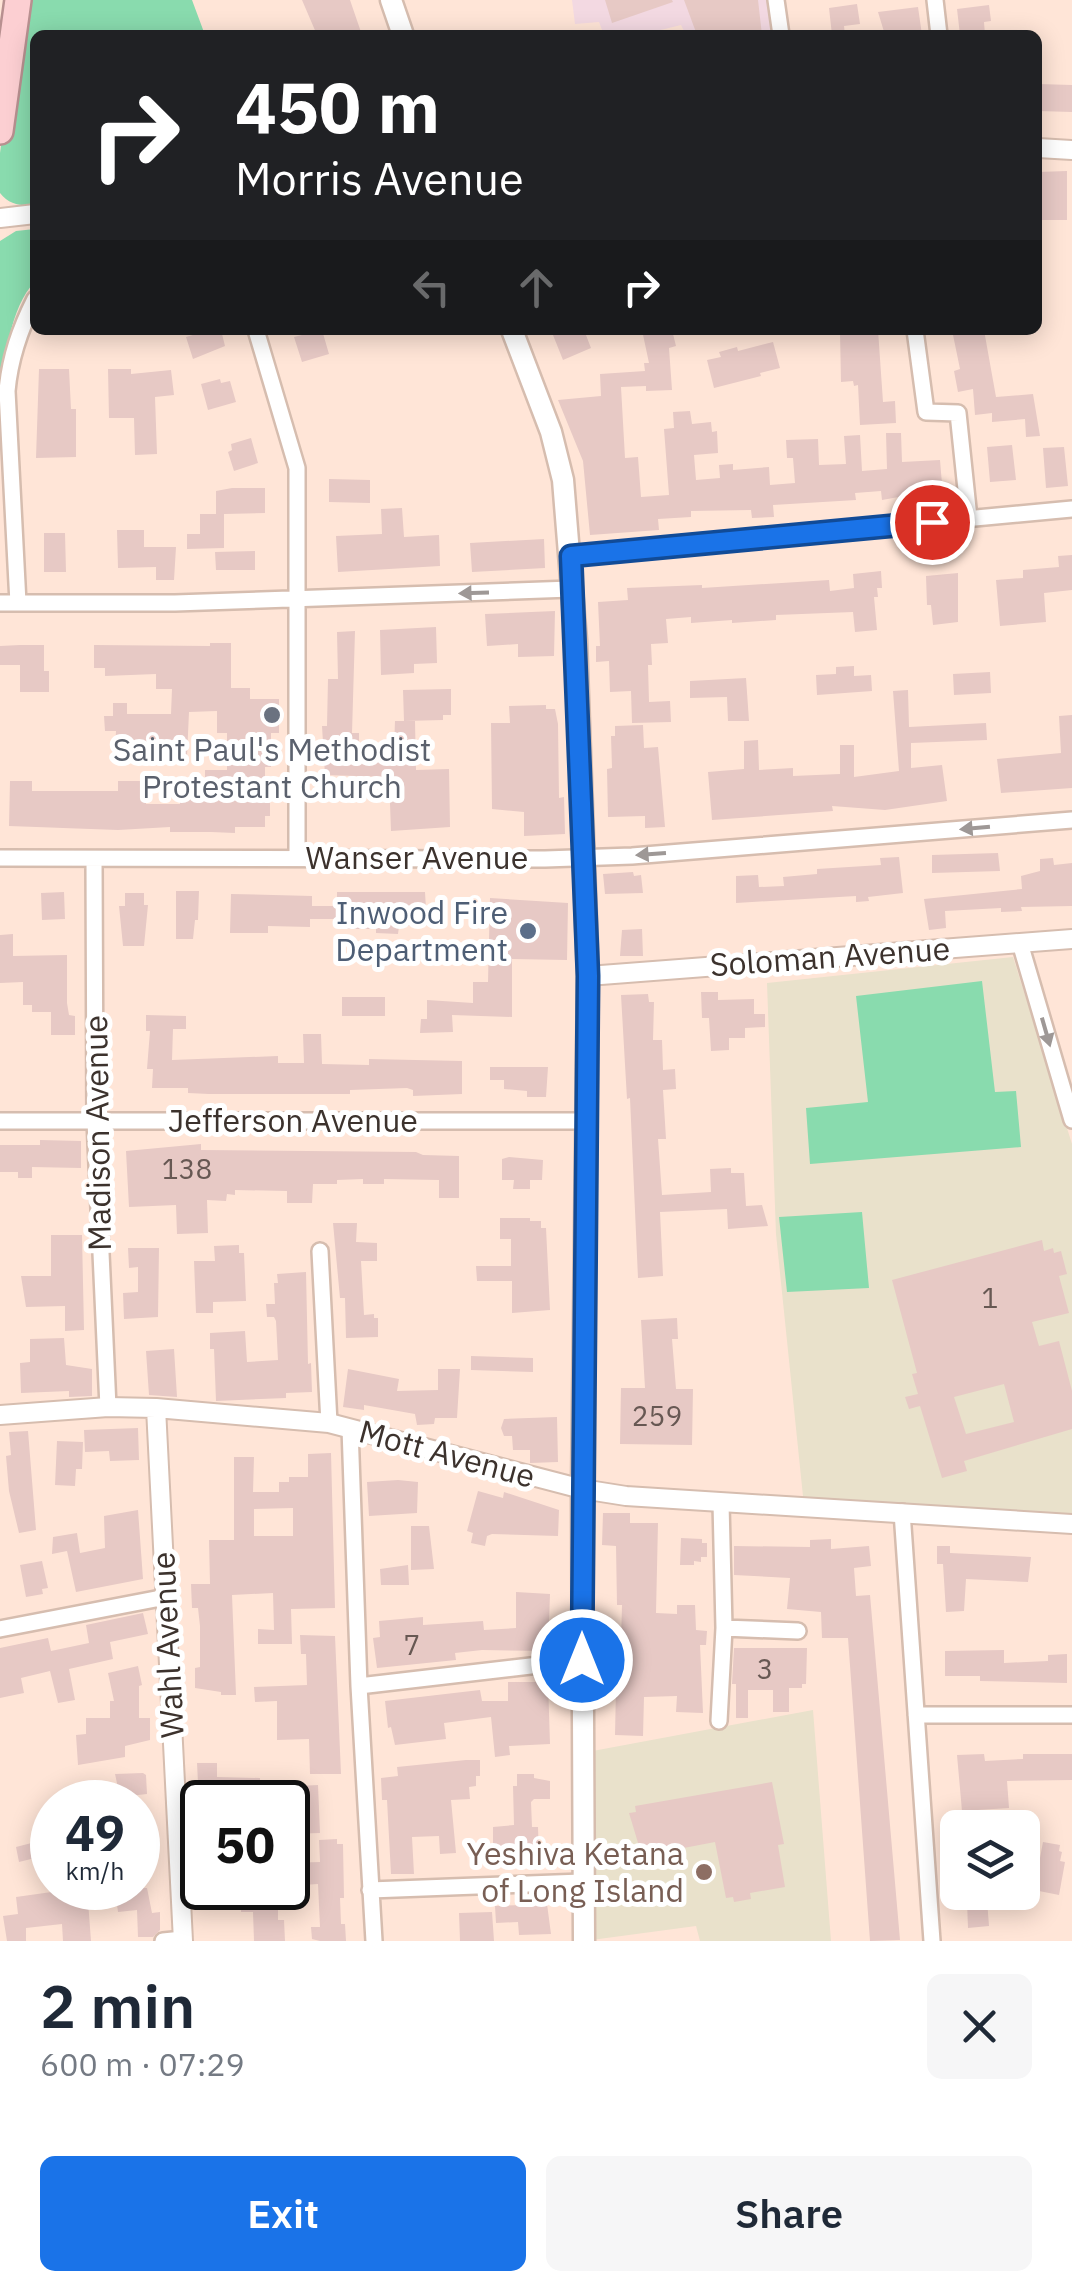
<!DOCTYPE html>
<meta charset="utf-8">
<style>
body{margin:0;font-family:"IBM Plex Sans",sans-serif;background:#f6f6f7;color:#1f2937;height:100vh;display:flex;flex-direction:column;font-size:38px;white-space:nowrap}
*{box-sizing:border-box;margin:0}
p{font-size:32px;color:#747a83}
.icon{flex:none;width:55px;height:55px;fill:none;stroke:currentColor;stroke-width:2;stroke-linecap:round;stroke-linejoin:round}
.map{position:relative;height:1941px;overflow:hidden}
.panel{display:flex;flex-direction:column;background:#fff;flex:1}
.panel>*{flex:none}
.hud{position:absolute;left:30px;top:30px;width:1012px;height:305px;border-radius:15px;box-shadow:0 5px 25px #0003;background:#202124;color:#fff;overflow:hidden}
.fabs{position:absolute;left:940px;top:1810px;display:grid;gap:20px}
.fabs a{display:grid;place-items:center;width:100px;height:100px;border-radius:15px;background:#fff;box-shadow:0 5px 25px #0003;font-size:50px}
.speed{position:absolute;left:30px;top:1780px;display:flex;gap:20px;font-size:50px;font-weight:700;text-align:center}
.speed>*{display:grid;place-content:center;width:130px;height:130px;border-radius:50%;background:#fff;box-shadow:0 5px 25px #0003;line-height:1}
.speed small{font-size:25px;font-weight:400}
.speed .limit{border:5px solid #111;border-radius:15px;background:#fff;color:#111}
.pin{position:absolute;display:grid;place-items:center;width:85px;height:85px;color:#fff;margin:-42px;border:5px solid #fff;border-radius:50%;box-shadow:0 2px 10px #0007}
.me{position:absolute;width:110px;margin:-55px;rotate:0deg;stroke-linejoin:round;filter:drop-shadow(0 0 8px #0008)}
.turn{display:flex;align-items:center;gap:35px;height:210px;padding:0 40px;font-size:45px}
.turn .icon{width:130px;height:130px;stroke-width:2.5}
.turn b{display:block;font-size:70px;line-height:85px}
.lanes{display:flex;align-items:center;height:95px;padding:0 40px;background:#0003;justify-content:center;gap:50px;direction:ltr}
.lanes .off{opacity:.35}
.round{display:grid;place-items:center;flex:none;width:105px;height:105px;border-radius:15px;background:#f6f6f7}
.head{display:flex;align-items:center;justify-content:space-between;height:170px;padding:0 40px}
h1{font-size:60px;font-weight:600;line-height:75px}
.cta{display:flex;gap:20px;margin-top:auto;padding:20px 40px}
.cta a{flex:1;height:115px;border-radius:15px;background:#1a73e8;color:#fff;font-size:40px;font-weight:600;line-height:115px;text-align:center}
.cta a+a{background:#f6f6f7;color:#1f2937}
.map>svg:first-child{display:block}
</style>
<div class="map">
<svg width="1072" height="1941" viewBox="0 0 1072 1941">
<rect width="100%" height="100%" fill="#ffe5d7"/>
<!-- industrial -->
<path fill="#f3d9e2" d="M572 0H767L771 35H686L681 25 640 35H604L599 22 575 24Z"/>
<!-- education -->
<path fill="#e9e1cb" d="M1013 957 1072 1144V1524L804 1506 776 1234 767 983Z
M813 1710 831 1941H700L696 1926 584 1941 582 1753Z"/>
<!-- green -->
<path fill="#89dbae" d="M21 0H192L205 35H35V205C21 206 9 205 0 193V153Z
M35 229V282C10 306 5 361 0 394V241L16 231Z
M982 981 995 1092 1016 1091 1021 1147 810 1164 806 1108 868 1102 856 996Z
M862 1212 869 1288 787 1292 779 1217Z"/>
<!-- building -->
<path fill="#e7c9c5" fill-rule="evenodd" d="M302 0H350L362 35H317Z
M605 0H672L673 2 612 23Z
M684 0H758L762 35H697Z
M857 4 860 24 844 26 845 35H832L829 8Z
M989 5 991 21 984 22 985 35H960L957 9Z
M918 7 922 35H885L878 12Z
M1038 84 1072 85V112L1038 111Z
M1067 171V220H1038V172Z
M210 330H221L225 346 193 359 186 337Z
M322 330 329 354 302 362 294 337Z
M551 330H584L591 348 563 360Z
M642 330H672L676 346 669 348 672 390 646 391V386L621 387 625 458 638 457 641 497 669 495 664 429 674 428 673 412 690 411 692 424 711 422 712 432 717 431 718 453 694 455 696 480 720 478 719 465 733 464V470L769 467 770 485 795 483 793 458H787L786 440 818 439 819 465 846 464 844 436 860 435 862 471 887 469 886 433H901L902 462 940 460 943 496 922 498 921 493 882 500 881 491 855 493 856 500 773 505 774 517 752 518 751 510 691 511V517L658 519 659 530 590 535 583 461 558 400 601 396 600 374 645 371 644 363H649Z
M850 330H878L883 402 895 401 896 423 860 425 858 385 854 386 853 381 841 382 840 332Z
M952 330H984L996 397 1033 394 1040 436 1026 437 1025 419 992 422V413L975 415 973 389 958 392 954 371 960 369Z
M773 342 780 368 760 373 761 376 714 388 707 360 721 357 719 352 737 347 738 351Z
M39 369H69L71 409H76V457L36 458Z
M108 369H131V374L171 370 174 395 155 397 157 454 135 455 134 418H109Z
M220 379 221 383 230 381 236 402 208 410 201 384Z
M251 438 258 463 234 471 228 452 232 450 231 444Z
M1012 445 1016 480 990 482 987 447Z
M1064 447 1068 486 1046 488 1043 448Z
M329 479 370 480V503L329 502Z
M232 488H265V513L224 514V548L187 549V534H200V514H216V491Z
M402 508 404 537 439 535 440 566 338 572 336 536 382 534 381 509Z
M117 530H144V547H176L174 580H156V567L118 568Z
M44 533H65L66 572H44Z
M544 539 545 568 472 572 470 543Z
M255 551V570H216L215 552Z
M1072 555V590L1044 593 1046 622 1000 626 996 580 1023 578V570L1059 567 1058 556Z
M881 571 882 588H877L878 597H874L877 630 855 632 853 612 776 615V620L732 623V620L691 623V617L666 619 668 643 651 644 652 665H648L649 702 670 701 671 722 632 723 631 691 610 692 609 661 596 662V646H600L598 602 628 600 627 588 702 585V588L829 580 830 591 854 588 853 574Z
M958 573V622L933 625 931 605H927L926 576Z
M555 611 554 656 518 657V644L487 646 485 614Z
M436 627 437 663 414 664V673L381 675 380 630Z
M355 631 352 733H359V747L394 748 395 721H415L416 770 449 769 450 827 391 831 389 777 325 775 322 726H327L328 679H338L337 632Z
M210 643H231V688H250V699H279V733H271V767H265V803H270V816H265V827H235V833L211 832H170V827L118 830 9 826 10 781H32V791H118V781H147L146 804H180V794H205V770H227V733H217V711L189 712 187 756 164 755V764L144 765V751L115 750 116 731H105L104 716H113V703H127V714H171L172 689H156V674L105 676V668H94V645L210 646Z
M20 645H44V671H49V692H20V665H0V646Z
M854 666V676L871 675 872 691 817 695 816 675 836 674V667Z
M990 672 991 693 954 695 953 674Z
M746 678 749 721H728L727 697 690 698V681Z
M451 689V715H443V720L404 721 403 690Z
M908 690 909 727 986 723 987 740 911 743V768L942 765 947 801 885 810 832 806 833 811 712 820 708 772 744 769V741L758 740 759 770 793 768V776L840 774V745H854V777L899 771 893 691Z
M546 705V709H555L558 724 559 798 564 797 565 834 524 836V812L492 809 491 723H510L509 706Z
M1072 715V788L1001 793 997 759 1061 753 1059 716Z
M643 725 644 748 658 747 665 827 645 828V816L608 817 607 769 612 768 611 736H615V726Z
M998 853 1000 871 932 873V855Z
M899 857 903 893 868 897 869 901 856 902V896L736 903V876L758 875 759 887 784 886 783 877 817 874V869L881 865 880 858Z
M1053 858 1054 865 1072 863V906L1021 907 1022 911 1001 912V908L945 911 946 928 929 930 924 899 1022 889 1021 876 1040 871V859Z
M633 872 634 876 641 875 643 893 605 894 603 874Z
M176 891H199L198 920H195L193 939H176Z
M64 892 65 919 42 920 41 893Z
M337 892H425L427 926H399L398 934 376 933V929H337V919H310V927L268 926V933H230L231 894 312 896V906H337Z
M125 893H144V905H148L144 946H123L119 906H125Z
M490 898 568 903 567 960 512 959V1017L452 1015 453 1032 420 1033 421 1019H427V1000L473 1003V982H488Z
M642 929 643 956H620L622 930Z
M13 934V956L67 955V1003L69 1015 75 1016V1035H51V1012H32V1005H23V982L0 983V935Z
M701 992H718V1000L754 999V1014H765V1027L745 1028V1038H729V1050L711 1051 709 1018H702Z
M648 994 649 1002H654L653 1040H662L663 1070 675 1069 676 1089 663 1090 666 1139H658L662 1195 711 1192 710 1169 731 1168V1173H744L746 1206 762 1205 768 1226 728 1229 727 1209 660 1212 663 1276 638 1278 630 1098 627 1099 621 995Z
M342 997H385V1016H342Z
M146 1015 186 1016V1029H173L172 1060 278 1056V1063H304L303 1034H321L322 1064 369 1065V1059L462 1061V1094L413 1096V1090L407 1088 350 1090V1094H209L188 1093V1088H152L153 1069H147L150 1031H146Z
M490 1067H548L546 1097H527V1091L504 1089V1080H490Z
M40 1140 81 1141V1168L32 1167V1178H18V1172H0V1145H40Z
M201 1144V1150L416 1152 423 1155 459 1156V1198H439V1180L384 1179V1184H363V1179L337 1180V1184H313L312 1203H287V1191L235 1190V1195L227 1194 226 1201 207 1200 208 1233 177 1234 176 1205 129 1207 126 1151Z
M509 1157 543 1160 542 1180H530V1189H513L514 1180H502V1159Z
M500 1218H530V1221H541V1228H546L550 1310 512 1313V1281H477L476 1266H511V1239H500Z
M333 1223H357L356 1242 377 1243V1261H361L364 1315 374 1314V1318H378V1337L346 1338 345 1298H340Z
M51 1235H82L84 1330 65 1331V1306L26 1307 21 1276H51Z
M1042 1240 1044 1251 1053 1248 1054 1253 1061 1251 1067 1274 1059 1276 1069 1313 1032 1322 1039 1346 1059 1341 1072 1391V1429L964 1461 967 1471 942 1478 920 1406 909 1409 905 1397 918 1394 912 1374 917 1373 892 1280ZM1004 1384 1014 1422 966 1434 954 1397Z
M239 1245V1253H244L246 1301 213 1302V1313H196L194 1261H215L214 1246Z
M128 1248H159L158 1317 124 1319 123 1293 138 1292V1267L129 1268Z
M306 1272 308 1364 311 1363 312 1392 286 1393V1398L216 1401 214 1349H210V1333L245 1331 247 1362 278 1360 276 1321 274 1317H267L266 1304H275L274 1283H278L277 1274Z
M677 1318 678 1339H672L676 1389H693L692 1445 620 1444 621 1388H645L641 1320Z
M64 1338 66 1365 92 1369V1396L69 1397V1391L21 1393 20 1363 30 1362V1339Z
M174 1349 177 1397 149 1395 146 1351Z
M471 1356 533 1358V1372L471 1370Z
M348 1369 399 1379 397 1391 438 1390V1369H460L457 1418H435L434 1424 417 1425 415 1414 364 1405V1410L343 1407Z
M557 1417 558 1462 530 1463V1450H513L512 1436H504L501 1428 504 1419Z
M138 1428 139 1460 110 1461 109 1451 85 1452 84 1430Z
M28 1431 36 1530 19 1533 9 1491 6 1456 11 1455 9 1432Z
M57 1441 83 1442 82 1469H76L75 1486 55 1485Z
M331 1453 335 1608 291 1609 292 1644H258V1629L274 1630 273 1593 232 1595 236 1695H221V1692L195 1688V1668L200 1667V1626L198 1608H192L191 1584H210L209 1540H234V1457H254L253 1492H279V1482H289V1477H308V1454ZM293 1508V1536H254V1509Z
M398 1480 418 1482 417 1513 369 1516 367 1482Z
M478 1491 503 1498 504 1492 559 1510 558 1536 492 1534 487 1536 485 1546 471 1543 473 1533 467 1531Z
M138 1510 143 1579 76 1592 67 1551 52 1554 53 1537 77 1533 80 1553 105 1548 104 1516Z
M603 1513H630V1523H658L656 1613 677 1614V1605H695L696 1630 707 1631 706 1645H700L703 1713 676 1712 677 1696 644 1697 643 1736 615 1735 617 1642H621L622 1605H617L616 1546 602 1545Z
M411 1526H429L434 1569 411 1570Z
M681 1538 702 1539V1543H707V1557H701V1562L694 1561V1565H680Z
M831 1539V1549L869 1546 871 1566 854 1568 856 1596 870 1595 900 1940 870 1941 848 1638H822L821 1612 787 1609 790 1578 734 1575V1546L810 1547V1540Z
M937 1546H950V1553L1031 1557 1028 1582 966 1579 964 1611 946 1612 943 1564H937Z
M42 1561 48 1588 42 1589 43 1594 26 1597 20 1565Z
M408 1565 409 1585H381L380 1569Z
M516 1592 550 1594 548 1651 482 1650 455 1653 456 1660 377 1668 373 1638 380 1637 379 1621 423 1617V1625L483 1621 484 1630 516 1628Z
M143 1613 148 1634 110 1642 113 1659 69 1669 75 1700 58 1703 50 1671 21 1678 24 1693 0 1698V1648L48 1638 51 1651 89 1643 86 1625Z
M300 1635 335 1636 341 1774H310L309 1739 277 1740V1701L255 1702 254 1687 307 1685 306 1654H301Z
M734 1648H807L806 1684H802V1688H789V1712H773V1690H748V1718H736V1684H732Z
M1004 1650V1663L1048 1661V1655L1067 1654V1683L980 1681V1676H945V1651Z
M138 1666 142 1685 139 1686V1718H150V1740L125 1746V1757L78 1765 76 1735 86 1734V1718H110V1701H114L108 1673Z
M508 1682H548L550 1744 509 1746 510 1755 495 1757 491 1717 444 1723 446 1739 395 1745 391 1727 388 1728 385 1701 480 1690 482 1701H508Z
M984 1754 985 1761 1023 1759V1754H1072V1780L1007 1781 1009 1808 962 1811 957 1755Z
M466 1760H480V1776H476V1786L469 1787 470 1799 451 1800 456 1853 440 1854 439 1836 412 1837 414 1874H391L387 1800H382L381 1778 398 1776 397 1767Z
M197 1763H217V1777L260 1778V1788L318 1785 320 1833 288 1834V1802L282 1801 199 1802Z
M143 1773 146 1775 147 1794 120 1797 115 1774Z
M517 1774H534V1778L550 1781V1799H534L531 1802 532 1827H538L539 1857 493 1858V1827L514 1825 513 1786H517Z
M772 1782 784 1844 778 1845 785 1887 750 1893 751 1899 734 1902 733 1897 726 1898 715 1842 642 1856 629 1813 636 1812 635 1806Z
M47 1839 51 1854 19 1862 16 1847Z
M337 1839V1844H343L344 1898H340L341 1924H345L346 1941H320L312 1939 311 1927H320L318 1884 288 1886V1863L320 1862 319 1840Z
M1043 1842 1060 1845 1059 1851 1062 1852 1060 1861 1065 1862 1059 1895 1034 1890Z
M80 1888H147L152 1913 160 1912V1930L153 1937H138L137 1910 118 1912 116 1897 88 1901 91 1941H63L62 1924 26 1928V1941H7L3 1916 18 1914 16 1897Z
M241 1888H278V1920H284L285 1941H254L253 1912H241Z
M987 1900 989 1926 968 1928 967 1902Z
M547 1904 551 1934 519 1935 518 1922 496 1923 495 1906Z
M492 1912 494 1941H460L459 1913Z"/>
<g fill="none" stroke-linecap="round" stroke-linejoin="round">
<defs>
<path id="minor" d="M776 0 781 35
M935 0 939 35
M256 330 297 468V857
M915 330 926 412 958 413 969 518
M571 556 1072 509
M0 603H175L571 589
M18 603 7 391C10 357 20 329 35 299
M0 858 545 859 632 856 1072 820
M94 859 95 1121 108 1407
M1020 943 1072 1120
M0 1121H587
M320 1251 329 1423
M350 1428 359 1686 374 1941
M902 1512 932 1941
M724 1628 798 1631
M0 1629 166 1597
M359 1686 582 1660
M916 1715H1072
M719 1721 724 1628 721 1503
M370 1890 582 1882
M163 1941 183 1939"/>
<path id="tertiary" d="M1038 148 1072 150
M0 218 35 214
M588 976 1072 939
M156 1408 183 1941
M0 1415 108 1407 156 1408 329 1423 582 1489 626 1496 1072 1524"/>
<path id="secondary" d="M391 0 403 35
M512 330 551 432 563 480 576 640 588 976 582 1489 584 1941"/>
<path id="trunk" d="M0 131 18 0"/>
</defs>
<!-- minor casing -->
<use href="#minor" stroke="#d6bdaf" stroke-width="20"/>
<!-- tertiary casing -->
<use href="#tertiary" stroke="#d6bdaf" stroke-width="22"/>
<!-- secondary casing -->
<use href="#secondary" stroke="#d6bdaf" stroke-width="25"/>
<!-- trunk casing -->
<use href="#trunk" stroke="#b89090" stroke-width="30"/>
<!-- minor -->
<use href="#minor" stroke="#fff" stroke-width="15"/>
<!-- tertiary -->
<use href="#tertiary" stroke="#fff" stroke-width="18"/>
<!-- secondary -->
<use href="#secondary" stroke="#fff" stroke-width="20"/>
<!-- trunk -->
<use href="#trunk" stroke="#fccfd2" stroke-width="25"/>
</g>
<!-- one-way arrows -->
<defs><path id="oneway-solid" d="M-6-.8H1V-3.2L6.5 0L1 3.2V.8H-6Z" transform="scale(2.5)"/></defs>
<g fill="#9e9896">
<use href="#oneway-solid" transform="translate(474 593) rotate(178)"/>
<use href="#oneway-solid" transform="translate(975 828) rotate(175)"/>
<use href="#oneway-solid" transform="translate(651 854) rotate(176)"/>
<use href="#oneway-solid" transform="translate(1046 1032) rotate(74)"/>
</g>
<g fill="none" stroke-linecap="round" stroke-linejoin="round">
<defs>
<path id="route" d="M582 1660 588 976 571 556 932 522"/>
</defs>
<!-- route casing -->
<use href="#route" stroke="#114b97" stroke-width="25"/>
<!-- route -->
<use href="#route" stroke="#1a73e8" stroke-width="18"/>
</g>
<!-- markers -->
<circle fill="#6b7280" stroke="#fff" stroke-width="4" cx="272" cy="715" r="10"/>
<circle fill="#5c6f8a" stroke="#fff" stroke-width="4" cx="528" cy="931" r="10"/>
<circle fill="#8d6e63" stroke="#fff" stroke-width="4" cx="704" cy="1872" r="10"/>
<g text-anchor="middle" stroke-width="10" stroke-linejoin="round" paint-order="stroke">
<!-- number labels -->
<g font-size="28" fill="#675853">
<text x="187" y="1179">138</text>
<text x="990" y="1308">1</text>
<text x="657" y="1426">259</text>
<text x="412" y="1655">7</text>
<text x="765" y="1679">3</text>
</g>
<!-- worship labels -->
<g font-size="32" fill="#5b616d" stroke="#fff">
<text x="272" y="761">Saint Paul's Methodist<tspan x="272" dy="37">Protestant Church</tspan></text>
</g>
<!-- street labels -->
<g font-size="32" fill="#3c322d" stroke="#fff">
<text x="417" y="869">Wanser Avenue</text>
<text transform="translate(830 957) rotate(-4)" y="11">Soloman Avenue</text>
<text x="293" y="1132">Jefferson Avenue</text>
<text transform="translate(98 1133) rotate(-91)" y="11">Madison Avenue</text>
<text transform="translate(447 1454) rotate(15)" y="11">Mott Avenue</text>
<text transform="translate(168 1645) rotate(-93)" y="11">Wahl Avenue</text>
</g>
<!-- service labels -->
<g font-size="32" fill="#4e5e75" stroke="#fff" text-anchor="end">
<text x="508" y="924">Inwood Fire<tspan x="508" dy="37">Department</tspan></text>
</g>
<!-- education labels -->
<g font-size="32" fill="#785e54" stroke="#fff" text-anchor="end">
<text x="684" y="1865">Yeshiva Ketana<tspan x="684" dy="37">of Long Island</tspan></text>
</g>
</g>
</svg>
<div class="fabs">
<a><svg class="icon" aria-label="layers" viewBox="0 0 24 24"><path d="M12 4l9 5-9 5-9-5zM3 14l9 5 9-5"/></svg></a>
</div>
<div class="speed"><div>49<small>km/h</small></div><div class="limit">50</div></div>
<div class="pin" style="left:932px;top:522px;background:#d93025"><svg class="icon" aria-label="arrive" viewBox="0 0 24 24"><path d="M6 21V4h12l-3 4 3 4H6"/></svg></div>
<svg class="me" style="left:582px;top:1660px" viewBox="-20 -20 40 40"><circle r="17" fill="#1a73e8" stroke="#fff" stroke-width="3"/><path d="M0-11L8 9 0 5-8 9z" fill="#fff"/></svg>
<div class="hud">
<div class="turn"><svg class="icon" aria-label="right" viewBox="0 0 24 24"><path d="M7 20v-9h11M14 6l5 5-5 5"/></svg><div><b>450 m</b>Morris Avenue</div></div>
<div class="lanes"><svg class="icon off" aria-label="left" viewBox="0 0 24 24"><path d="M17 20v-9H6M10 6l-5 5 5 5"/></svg><svg class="icon off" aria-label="ahead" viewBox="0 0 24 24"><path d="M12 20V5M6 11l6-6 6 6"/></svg><svg class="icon" aria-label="right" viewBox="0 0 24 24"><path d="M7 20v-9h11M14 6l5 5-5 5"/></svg></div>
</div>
</div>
<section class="panel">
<div class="head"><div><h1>2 min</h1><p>600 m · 07:29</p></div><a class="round"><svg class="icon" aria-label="close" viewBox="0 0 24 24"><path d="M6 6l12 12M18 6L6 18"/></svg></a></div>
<div class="cta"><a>Exit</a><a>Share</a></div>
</section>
